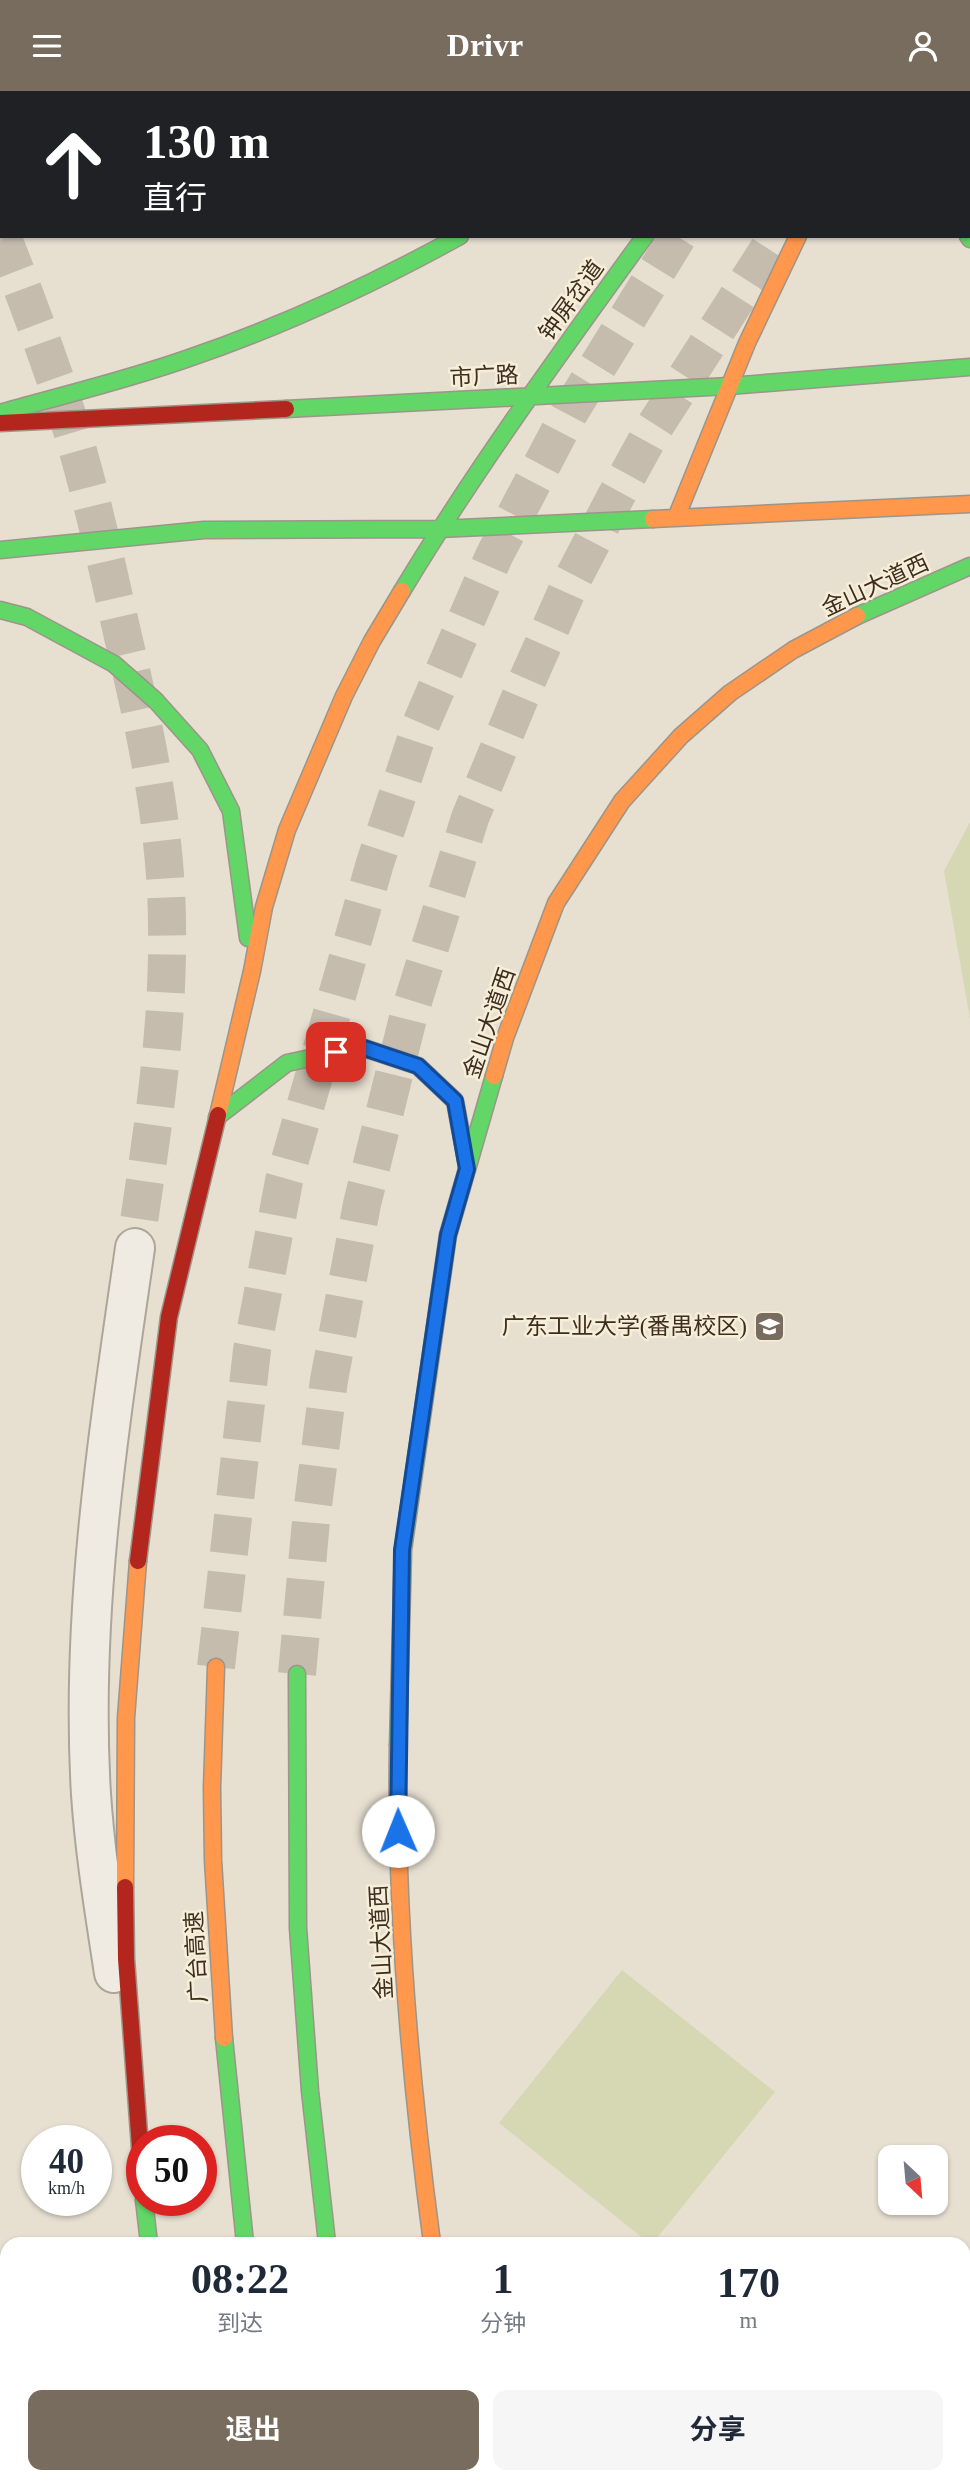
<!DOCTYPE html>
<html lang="zh">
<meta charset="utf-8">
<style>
body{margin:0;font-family:"Times New Roman","Noto Sans SC",serif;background:#f6f6f7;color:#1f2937;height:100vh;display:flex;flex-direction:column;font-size:26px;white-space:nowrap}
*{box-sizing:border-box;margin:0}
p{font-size:23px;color:#747a83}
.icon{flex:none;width:38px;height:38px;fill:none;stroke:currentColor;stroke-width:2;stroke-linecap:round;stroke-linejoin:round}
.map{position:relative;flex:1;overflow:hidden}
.details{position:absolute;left:0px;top:2146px;width:971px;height:247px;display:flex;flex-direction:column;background:#fff;border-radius:21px 21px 0 0;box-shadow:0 2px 5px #0004}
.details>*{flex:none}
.top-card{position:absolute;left:0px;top:0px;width:971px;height:147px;box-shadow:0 2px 5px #0004;background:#202124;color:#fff;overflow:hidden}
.needle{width:46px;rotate:154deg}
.controls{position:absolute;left:878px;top:2054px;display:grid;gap:14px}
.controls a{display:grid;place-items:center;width:70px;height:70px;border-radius:14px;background:#fff;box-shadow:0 2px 5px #0004;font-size:35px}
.speed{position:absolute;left:21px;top:2034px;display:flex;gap:14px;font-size:35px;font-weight:700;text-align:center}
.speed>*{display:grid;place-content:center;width:91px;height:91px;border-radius:50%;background:#fff;box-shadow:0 2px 5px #0004;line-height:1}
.speed small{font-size:18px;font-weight:400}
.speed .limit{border:10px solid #d22;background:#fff;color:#111}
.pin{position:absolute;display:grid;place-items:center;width:60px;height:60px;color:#fff;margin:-30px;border-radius:14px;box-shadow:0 4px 10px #0006}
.me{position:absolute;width:77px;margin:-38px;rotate:359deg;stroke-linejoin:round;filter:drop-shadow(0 0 5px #0008)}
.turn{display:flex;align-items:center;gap:24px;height:147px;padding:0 28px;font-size:32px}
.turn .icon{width:91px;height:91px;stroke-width:2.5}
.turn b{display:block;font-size:49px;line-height:60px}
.eta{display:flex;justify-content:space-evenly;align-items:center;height:119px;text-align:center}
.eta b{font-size:42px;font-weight:700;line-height:49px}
.cta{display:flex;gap:14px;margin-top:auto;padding:14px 28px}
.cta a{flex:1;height:80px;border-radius:14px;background:#786c5e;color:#fff;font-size:28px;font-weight:700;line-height:80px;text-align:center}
.cta a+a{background:#f6f6f7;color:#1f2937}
header{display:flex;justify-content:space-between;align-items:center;height:91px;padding:0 28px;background:#786c5e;color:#fff;font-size:32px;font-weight:700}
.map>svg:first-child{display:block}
</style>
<header><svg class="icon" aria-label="menu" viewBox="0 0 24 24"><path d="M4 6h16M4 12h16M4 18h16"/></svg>Drivr<svg class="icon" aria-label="person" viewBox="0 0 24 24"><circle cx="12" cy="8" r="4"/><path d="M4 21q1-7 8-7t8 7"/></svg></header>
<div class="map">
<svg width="970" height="2392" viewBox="0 0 970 2392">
<rect width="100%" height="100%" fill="#e7e0d1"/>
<!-- green -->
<path fill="#d6d7b3" d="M970 731V928L944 780Z
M622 1879 775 2001 653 2152H649L499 2032Z
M0 2223 7 2247V2385H48L50 2392H0Z"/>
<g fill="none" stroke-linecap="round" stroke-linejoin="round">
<!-- street-tunnel -->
<path stroke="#c5bcae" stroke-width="38" stroke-dasharray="38 19" stroke-linecap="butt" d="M2 145C24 201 45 257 64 314 89 391 106 471 124 550 146 641 166 737 167 831 169 941 151 1049 135 1157"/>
<!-- highway-tunnel -->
<path stroke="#c5bcae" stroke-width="38" stroke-dasharray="38 19" stroke-linecap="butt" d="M777 2 779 0
M216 1576 252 1259 284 1090 375 772 421 633 494 465 569 322 678 145
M297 1583 311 1430 329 1289 362 1113 408 927 470 727 526 592 570 493 615 407 653 338 777 145"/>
<defs>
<path id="street" d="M114 1882C105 1823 95 1763 91 1703 80 1520 109 1338 135 1157"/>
<path id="fast" d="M919 0V2
M968 145 970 148
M286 318 729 295 970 276
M0 322C63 304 127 289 189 267 283 235 373 193 460 145
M0 459 204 439 439 438 653 428
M402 500C476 377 561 261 645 145
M0 519 27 526 114 573 156 610 200 659 231 720 248 847
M857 525 970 475
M217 1026 287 972 361 956 418 975 455 1010 466 1069
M297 1583 298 1837 310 2000 327 2152
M398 1654 403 1459 448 1144 494 985
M224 1947 245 2152
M144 2109 149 2152
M360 2385 361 2392
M473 2385 475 2392"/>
<path id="slow" d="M712 2 715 0
M755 2 756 0
M883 2 884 0
M676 427 747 252 798 145
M653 428 970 413
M494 985 505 947 556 812 622 710 681 645 730 602 793 559 857 525
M218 1024 252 880 264 816 287 739 344 605 372 550 402 500
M216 1576 212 1697 213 1769 224 1947
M398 1654C395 1820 410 1987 432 2152
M125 1796 126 1627 138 1470"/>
<path id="jam" d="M0 332 286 318
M138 1470 169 1226 218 1024
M125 1796 126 1868 142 2083
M185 2385 187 2392
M279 2385 280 2392"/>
</defs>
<!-- street casing -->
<use href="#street" stroke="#ada599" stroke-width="42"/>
<!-- fast casing -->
<use href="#fast" stroke="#9c958a" stroke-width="19"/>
<!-- slow casing -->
<use href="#slow" stroke="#9c958a" stroke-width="19"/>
<!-- jam casing -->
<use href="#jam" stroke="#9c958a" stroke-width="19"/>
<!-- street -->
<use href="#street" stroke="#efebe3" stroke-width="38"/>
<!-- fast -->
<use href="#fast" stroke="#63d668" stroke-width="16"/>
<!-- slow -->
<use href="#slow" stroke="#ff974d" stroke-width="16"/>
<!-- jam -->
<use href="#jam" stroke="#b3261e" stroke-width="16"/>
</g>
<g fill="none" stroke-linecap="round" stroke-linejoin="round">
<defs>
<path id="route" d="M336 961 361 956 418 975 455 1010 467 1078 448 1144 402 1459 398 1740"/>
</defs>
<!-- route casing -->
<use href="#route" stroke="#114b97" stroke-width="18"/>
<!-- route -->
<use href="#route" stroke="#1a73e8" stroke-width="12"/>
</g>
<!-- icons -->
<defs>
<symbol id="university-square" viewBox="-11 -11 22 22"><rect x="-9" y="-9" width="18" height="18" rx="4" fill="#786c5e" stroke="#f7eed8"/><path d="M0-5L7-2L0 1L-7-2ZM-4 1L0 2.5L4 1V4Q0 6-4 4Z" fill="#fff"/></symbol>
</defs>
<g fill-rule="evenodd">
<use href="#university-square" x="752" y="1218" width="35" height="35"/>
</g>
<g text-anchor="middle" stroke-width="5" stroke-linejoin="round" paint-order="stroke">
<!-- street labels -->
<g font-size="23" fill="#3d2e20" stroke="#f7eed8">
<text transform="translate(571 209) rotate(-54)" y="8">钟屏岔道</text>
<text transform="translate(484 285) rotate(-3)" y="8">市广路</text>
<text transform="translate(875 494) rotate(-25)" y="8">金山大道西</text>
<text transform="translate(489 932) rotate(-71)" y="8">金山大道西</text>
<text transform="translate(381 1851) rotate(-93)" y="8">金山大道西</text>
<text transform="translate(196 1866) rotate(-93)" y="8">广台高速</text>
</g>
<!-- poi labels -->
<g font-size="23" fill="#3d2e20" stroke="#f7eed8" text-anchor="end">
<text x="747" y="1243">广东工业大学(番禺校区)</text>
</g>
</g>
</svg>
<div class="controls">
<a><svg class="needle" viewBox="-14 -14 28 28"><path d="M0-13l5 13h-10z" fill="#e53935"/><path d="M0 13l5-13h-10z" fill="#747a83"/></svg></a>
</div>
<div class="speed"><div>40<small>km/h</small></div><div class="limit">50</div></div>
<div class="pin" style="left:336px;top:961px;background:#d93025"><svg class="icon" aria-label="arrive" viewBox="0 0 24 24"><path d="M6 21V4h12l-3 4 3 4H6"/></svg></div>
<svg class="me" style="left:398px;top:1740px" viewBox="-20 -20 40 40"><circle r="19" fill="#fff"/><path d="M0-13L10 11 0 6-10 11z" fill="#1a73e8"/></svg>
<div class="top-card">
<div class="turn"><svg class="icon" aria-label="ahead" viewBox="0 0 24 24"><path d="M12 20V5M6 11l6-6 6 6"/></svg><div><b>130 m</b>直行</div></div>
</div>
<section class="details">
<div class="eta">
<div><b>08:22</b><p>到达</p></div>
<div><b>1</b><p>分钟</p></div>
<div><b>170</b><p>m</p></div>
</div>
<div class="cta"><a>退出</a><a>分享</a></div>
</section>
</div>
